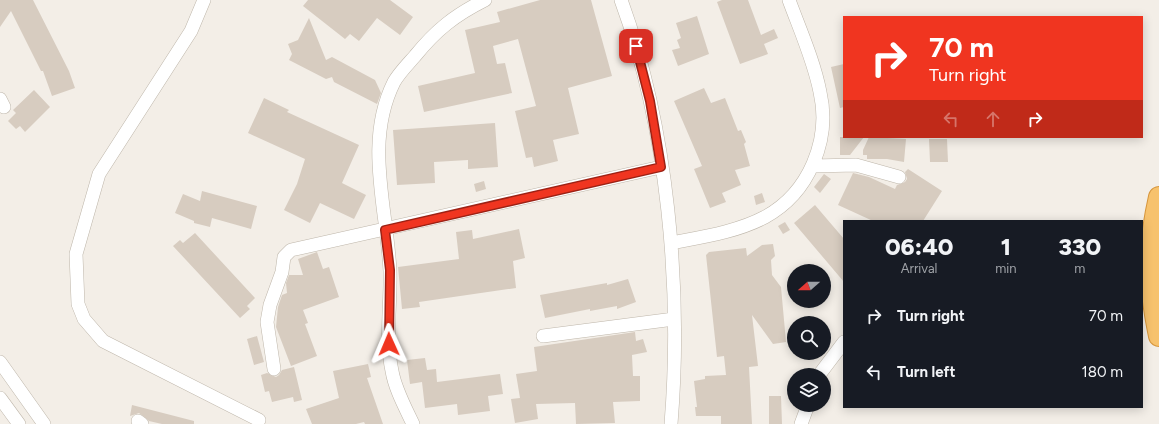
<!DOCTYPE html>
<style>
body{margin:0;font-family:Figtree,sans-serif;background:#242831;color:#f1f3f6;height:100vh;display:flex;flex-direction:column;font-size:15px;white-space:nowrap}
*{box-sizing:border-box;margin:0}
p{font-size:13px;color:#9ea1a6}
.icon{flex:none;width:22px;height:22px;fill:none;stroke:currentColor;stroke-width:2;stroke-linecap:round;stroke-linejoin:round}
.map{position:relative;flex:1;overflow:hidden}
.panel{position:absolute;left:843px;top:220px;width:300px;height:188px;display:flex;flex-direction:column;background:#171b24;border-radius:0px;box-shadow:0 2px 10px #0003}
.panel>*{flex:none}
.banner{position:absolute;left:843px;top:16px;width:300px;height:122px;border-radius:0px;box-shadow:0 2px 10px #0003;background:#f03520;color:#fff;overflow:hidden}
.needle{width:26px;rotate:249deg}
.controls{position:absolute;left:787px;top:264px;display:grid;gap:8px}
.controls a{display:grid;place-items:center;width:44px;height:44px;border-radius:50%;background:#171b24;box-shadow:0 2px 10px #0003;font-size:20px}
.pin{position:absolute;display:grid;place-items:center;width:34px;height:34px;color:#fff;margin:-17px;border-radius:8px;box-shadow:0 2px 6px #0006}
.me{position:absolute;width:44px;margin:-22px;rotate:359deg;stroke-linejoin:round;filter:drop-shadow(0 0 3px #0008)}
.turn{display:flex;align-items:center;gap:14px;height:84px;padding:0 20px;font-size:18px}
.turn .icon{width:52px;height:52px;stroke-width:2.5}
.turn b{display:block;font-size:28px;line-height:34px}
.lanes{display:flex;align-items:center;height:38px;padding:0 20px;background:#0003;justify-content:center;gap:20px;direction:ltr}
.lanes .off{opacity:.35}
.eta{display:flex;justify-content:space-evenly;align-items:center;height:68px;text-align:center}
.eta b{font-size:24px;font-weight:800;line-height:28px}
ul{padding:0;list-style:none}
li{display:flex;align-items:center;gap:12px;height:56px;padding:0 20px}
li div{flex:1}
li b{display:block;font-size:15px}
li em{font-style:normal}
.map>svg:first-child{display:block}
</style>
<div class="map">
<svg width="1159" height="424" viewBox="0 0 1159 424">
<rect width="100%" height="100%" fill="#f3eee7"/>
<!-- building -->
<path fill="#d7ccc0" d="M0 0H33L69 71 75 88 52 96 43 71H41L11 11 0 27Z
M308 0H390L413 17 400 35 377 18 359 41 350 34 345 39 303 6Z
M540 0H591L612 76 568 88 579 134 553 140 558 161 534 167 532 157 526 158 515 111 536 106 518 39 493 46 497 64 505 63 512 93 424 112 418 86 475 73 465 30 500 22 497 12Z
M722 0H748L761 35 774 29 778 38 764 44 768 54 740 64 717 2Z
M697 16 709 54 678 66 672 50 680 48 677 40 681 38 676 23Z
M309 18 326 60 332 57 375 80 381 93 377 104 334 82 332 77 326 79 289 60 292 54 288 44 298 40Z
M844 64V107L840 108 831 67Z
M704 88 711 103 725 98 738 131 741 130 746 142 744 144 750 166 735 170 741 185 722 193 726 202 710 208 694 169 702 166 674 101Z
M34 90 50 107 25 132 20 126 16 129 8 121 16 113 13 110Z
M264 98 289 110 287 112 359 145 342 183 366 195 354 219 320 203 310 223 284 210 297 184 305 159 248 133Z
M495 123 498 167 468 169V160L434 162 435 183 397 185 393 130Z
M840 137H864L850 155H840Z
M869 137 906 139 904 162 887 159H867V155H863V150Z
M929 139H947L948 162H930Z
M908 169 942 191 923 221H873L838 205 853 173 869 177 895 189 897 185 905 182 907 179 905 172Z
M824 174 831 179 820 193 814 187Z
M484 181 486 189 476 192 474 184Z
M202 191 257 206 251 229 212 218 210 227 194 223V221L175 213 183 194 200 201Z
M762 193 765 202 756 205 754 196Z
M815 205 844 239V282L794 223Z
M785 222 790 230 783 234 778 226Z
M519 229 525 258 513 261 516 288 419 302 420 307 402 309 398 267 459 259 456 232 472 230 473 239Z
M195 233 255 298 247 306 250 309 240 318 173 246 180 240 183 243Z
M773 244 775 256 771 260 772 275 781 287 786 342 773 344 752 315 758 366 749 367 752 424H721V416H696L695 407H697L694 381 705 379V376L726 375 724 356 717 357 706 255 709 252 746 248 747 256 762 245Z
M317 252 323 269 329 267 339 297 303 310 308 323 305 324 317 356 291 366 276 327 278 307 282 295 287 293 286 283 289 275H303L298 259Z
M628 279 636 302 617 309V306L590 311V309L545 318 540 295 607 283V285Z
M635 332 636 341 643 339 647 352 632 355 633 376H640V401L613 402 615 423 576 424 575 403 536 404 538 419 515 423 511 399 520 398 516 374 537 371 534 347Z
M257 336 264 362 254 365 247 339Z
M425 358 427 370 436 369 437 382 500 374 503 394 488 396 490 411 458 415 457 404 425 408 422 382 410 384 407 360Z
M368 364 371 377 367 378 383 424H365L364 422 356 424H312L306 409 339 398 333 371Z
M294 367 302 400 294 402 293 397 272 402 269 391 265 392 261 375 267 373 276 377 279 375 282 370Z
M769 396H781L782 424H769Z
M132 405 194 421V424H162L149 421 139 413 130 416Z"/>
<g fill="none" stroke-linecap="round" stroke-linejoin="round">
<defs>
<path id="minor" d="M204 0 191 31 99 174 76 254 78 304 84 319 103 341 259 420
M621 0C668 128 682 289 671 424
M0 99 4 107
M813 166 856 165 899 177
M671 243C702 237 737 232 765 217 809 193 831 140 820 92 814 61 800 30 789 0
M543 336 674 319
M0 362 44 424
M274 369 267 322 270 305 282 272 284 257 291 250 661 167
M819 375 844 342
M0 398 19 424
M138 421 142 424
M413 424C405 407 395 389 392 371 385 338 391 304 390 271 387 208 364 142 394 82 399 73 408 64 415 56 436 30 455 15 485 0
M801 424 808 405"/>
<path id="highway" d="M1159 197C1147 250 1148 283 1159 336"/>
</defs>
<!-- minor casing -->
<use href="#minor" stroke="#beb6aa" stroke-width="14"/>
<!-- highway casing -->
<use href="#highway" stroke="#d6963d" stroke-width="22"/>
<!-- minor -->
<use href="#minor" stroke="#fff" stroke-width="13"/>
<!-- highway -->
<use href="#highway" stroke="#f7c26d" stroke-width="20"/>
</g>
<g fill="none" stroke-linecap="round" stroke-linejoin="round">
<defs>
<path id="route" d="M389 344 390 270 385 230 661 167 650 101 636 46"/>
</defs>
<!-- route casing -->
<use href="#route" stroke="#9c2215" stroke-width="10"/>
<!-- route -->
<use href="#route" stroke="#f03520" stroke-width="7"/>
</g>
</svg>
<div class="controls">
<a><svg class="needle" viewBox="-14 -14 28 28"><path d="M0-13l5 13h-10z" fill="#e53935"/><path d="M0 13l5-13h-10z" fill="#9ea1a6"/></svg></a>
<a><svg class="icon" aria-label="search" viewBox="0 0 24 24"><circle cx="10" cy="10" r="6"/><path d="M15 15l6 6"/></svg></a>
<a><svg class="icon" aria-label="layers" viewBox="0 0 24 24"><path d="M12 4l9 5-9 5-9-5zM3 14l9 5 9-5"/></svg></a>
</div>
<div class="pin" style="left:636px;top:46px;background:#d93025"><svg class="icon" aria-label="arrive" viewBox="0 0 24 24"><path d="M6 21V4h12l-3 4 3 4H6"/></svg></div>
<svg class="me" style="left:389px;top:344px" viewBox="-20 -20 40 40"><path d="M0-17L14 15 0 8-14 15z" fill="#f03520" stroke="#fff" stroke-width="4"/></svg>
<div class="banner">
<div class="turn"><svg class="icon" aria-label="right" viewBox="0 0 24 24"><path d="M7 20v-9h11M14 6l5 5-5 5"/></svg><div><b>70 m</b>Turn right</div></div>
<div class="lanes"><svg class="icon off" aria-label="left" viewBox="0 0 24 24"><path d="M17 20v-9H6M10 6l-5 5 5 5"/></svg><svg class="icon off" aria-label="ahead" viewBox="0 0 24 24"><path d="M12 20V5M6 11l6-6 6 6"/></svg><svg class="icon" aria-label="right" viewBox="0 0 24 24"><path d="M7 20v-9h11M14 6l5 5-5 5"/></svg></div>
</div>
<section class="panel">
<div class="eta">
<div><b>06:40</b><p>Arrival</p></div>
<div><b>1</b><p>min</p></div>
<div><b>330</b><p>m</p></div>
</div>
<ul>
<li><svg class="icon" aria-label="right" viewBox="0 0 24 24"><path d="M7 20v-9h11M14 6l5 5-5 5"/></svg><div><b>Turn right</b></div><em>70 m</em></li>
<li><svg class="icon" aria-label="left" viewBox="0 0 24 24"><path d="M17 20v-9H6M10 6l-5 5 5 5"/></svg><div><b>Turn left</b></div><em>180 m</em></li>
</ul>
</section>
</div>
